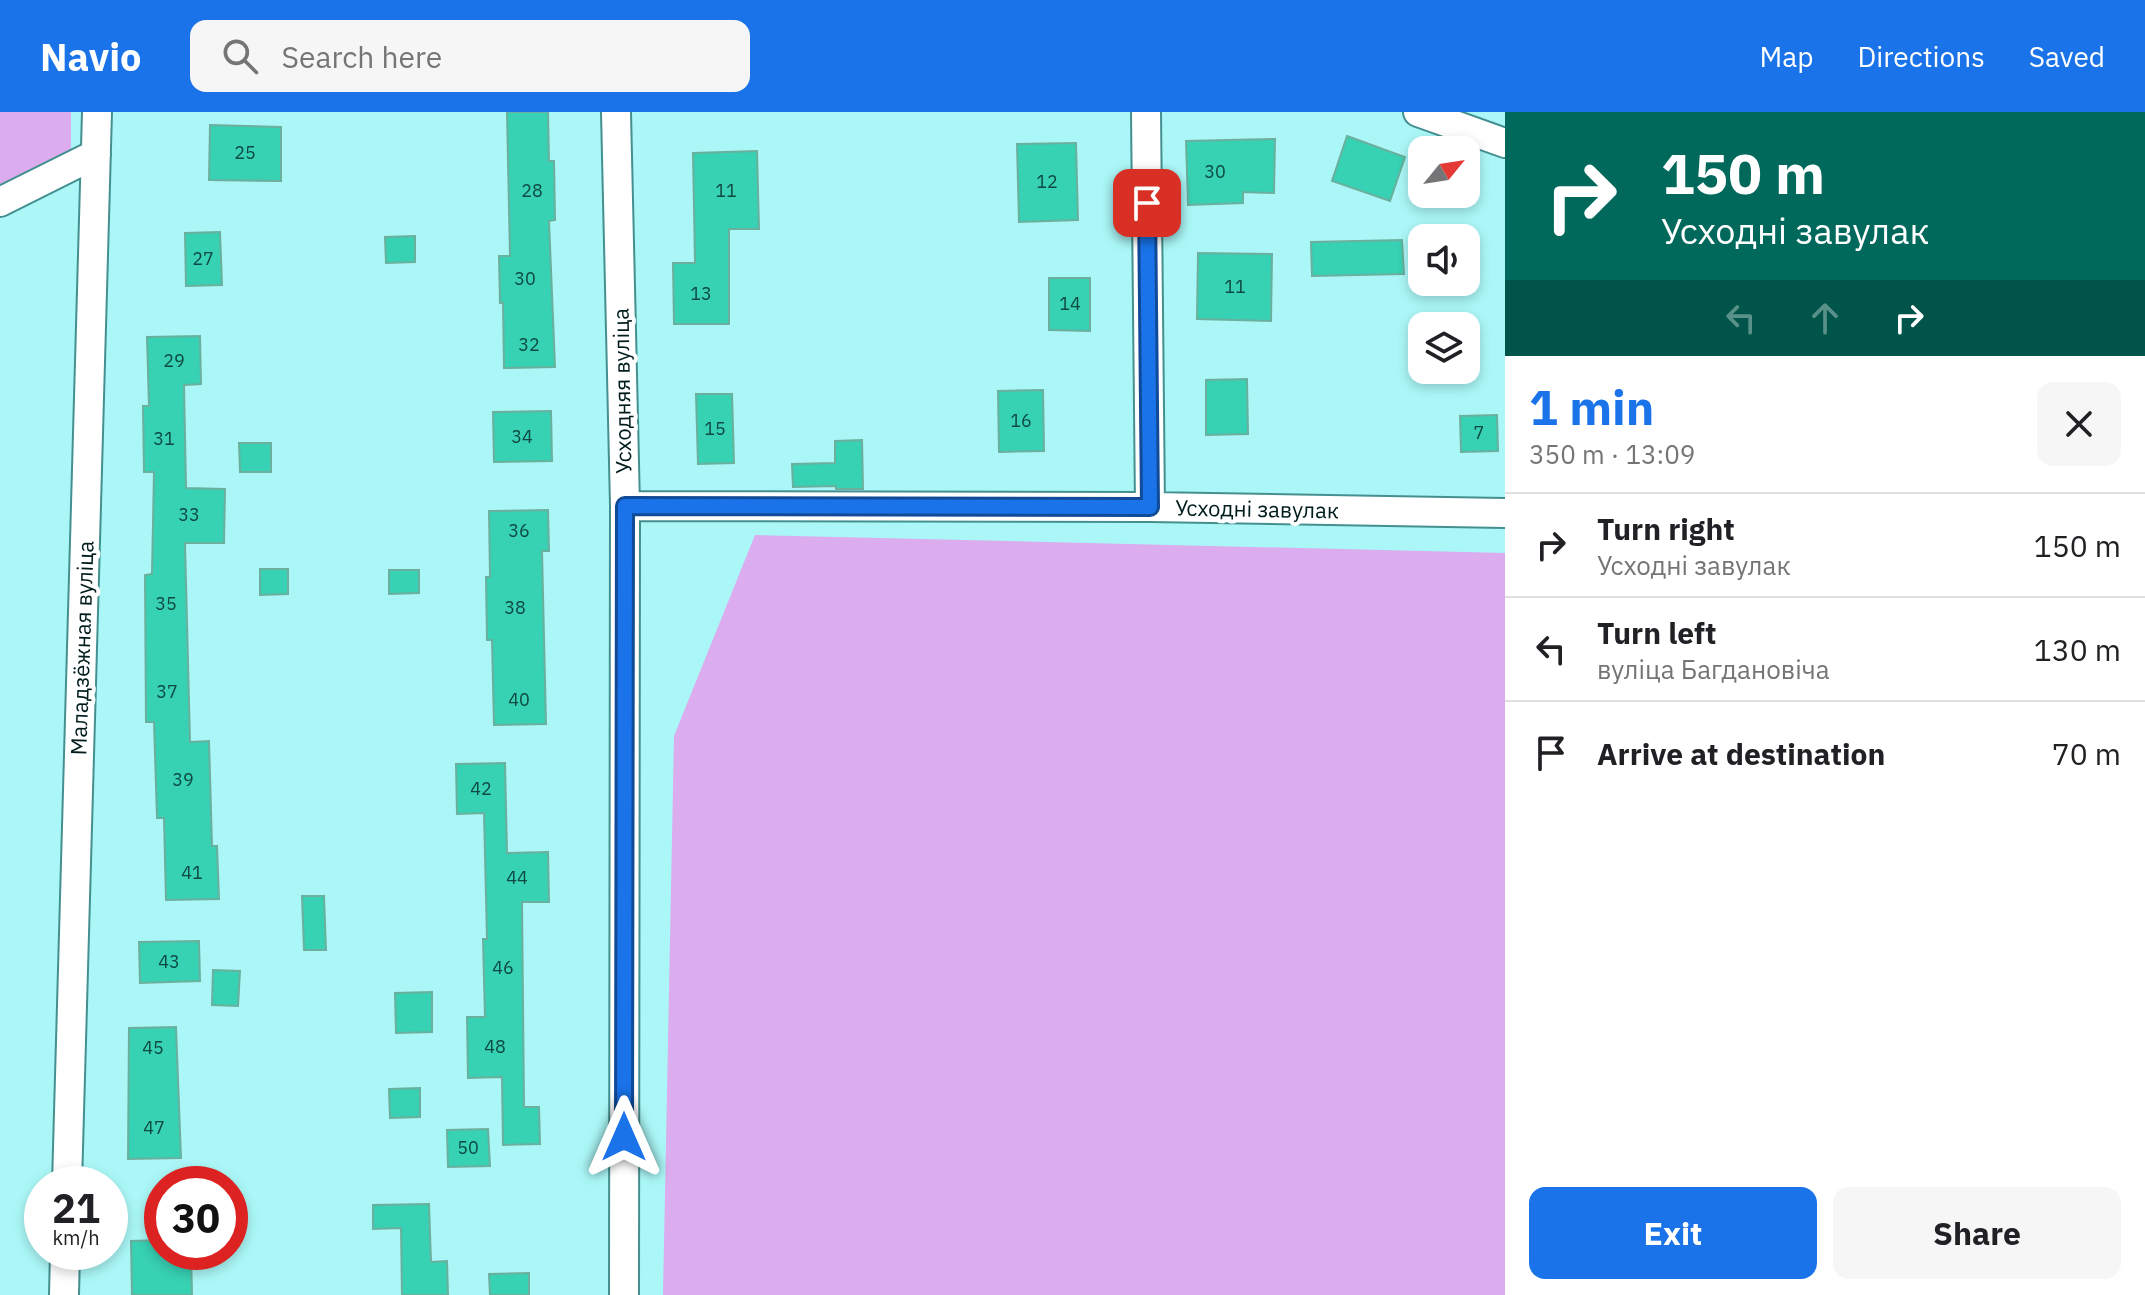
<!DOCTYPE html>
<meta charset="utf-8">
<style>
body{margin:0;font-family:"IBM Plex Sans",sans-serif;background:#f6f6f6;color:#202124;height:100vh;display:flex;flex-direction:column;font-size:30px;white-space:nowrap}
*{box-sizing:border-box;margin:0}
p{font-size:26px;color:#757577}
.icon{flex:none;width:44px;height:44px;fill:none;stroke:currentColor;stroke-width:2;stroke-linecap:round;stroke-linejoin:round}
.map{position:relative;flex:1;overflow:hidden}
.side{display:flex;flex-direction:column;background:#fff;width:640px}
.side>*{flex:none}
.hud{background:#00695c;color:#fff;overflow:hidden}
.needle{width:52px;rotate:60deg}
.fabs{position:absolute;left:1408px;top:24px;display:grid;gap:16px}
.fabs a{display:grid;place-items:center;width:72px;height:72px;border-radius:16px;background:#fff;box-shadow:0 4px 12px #0003;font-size:40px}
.speed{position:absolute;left:24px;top:1054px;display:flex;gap:16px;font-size:40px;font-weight:700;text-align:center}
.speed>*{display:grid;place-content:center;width:104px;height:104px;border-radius:50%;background:#fff;box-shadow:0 4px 12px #0003;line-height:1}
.speed small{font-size:20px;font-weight:400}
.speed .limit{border:12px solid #d22;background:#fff;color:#111}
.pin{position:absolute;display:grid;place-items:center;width:68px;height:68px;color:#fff;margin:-34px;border-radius:16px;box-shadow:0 4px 12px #0006}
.me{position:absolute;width:88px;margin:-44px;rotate:0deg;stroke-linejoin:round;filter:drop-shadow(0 0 6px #0008)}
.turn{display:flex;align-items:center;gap:28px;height:168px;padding:0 24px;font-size:36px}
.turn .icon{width:104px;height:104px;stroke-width:2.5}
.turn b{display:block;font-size:56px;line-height:68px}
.lanes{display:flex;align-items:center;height:76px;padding:0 24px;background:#0003;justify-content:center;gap:40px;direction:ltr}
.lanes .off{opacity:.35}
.round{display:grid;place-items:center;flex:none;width:84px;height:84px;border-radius:16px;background:#f6f6f6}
.headline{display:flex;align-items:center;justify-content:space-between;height:136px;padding:0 24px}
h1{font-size:48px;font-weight:800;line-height:60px;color:#1a73e8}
.primary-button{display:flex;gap:16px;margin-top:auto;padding:16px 24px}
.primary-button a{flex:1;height:92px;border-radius:16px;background:#1a73e8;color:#fff;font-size:32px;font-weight:800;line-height:92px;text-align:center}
.primary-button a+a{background:#f6f6f6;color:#202124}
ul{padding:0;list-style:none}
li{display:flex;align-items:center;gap:24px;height:104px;padding:0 24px;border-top:2px solid #e0e0e0}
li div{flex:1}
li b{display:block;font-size:30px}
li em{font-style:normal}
header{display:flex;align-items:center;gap:48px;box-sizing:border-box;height:112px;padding:0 40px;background:#1a73e8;color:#fff}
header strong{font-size:38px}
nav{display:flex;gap:44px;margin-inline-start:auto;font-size:28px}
.search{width:560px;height:72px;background:#f6f6f6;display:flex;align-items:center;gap:20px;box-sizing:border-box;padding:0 28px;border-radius:16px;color:#757577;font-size:30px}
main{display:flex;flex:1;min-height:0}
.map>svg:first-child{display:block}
</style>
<header>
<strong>Navio</strong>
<div class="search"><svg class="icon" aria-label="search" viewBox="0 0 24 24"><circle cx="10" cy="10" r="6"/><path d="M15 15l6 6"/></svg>Search here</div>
<nav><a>Map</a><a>Directions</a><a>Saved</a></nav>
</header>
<main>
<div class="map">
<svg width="1505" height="1183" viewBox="0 0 1505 1183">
<rect width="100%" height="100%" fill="#abf7f7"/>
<!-- green -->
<path fill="#dbacee" d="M0 0H71V38L0 75Z
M755 423 1505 441V1183H663L674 624Z"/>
<!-- building -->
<path fill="#37d1b3" stroke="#6baf9e" stroke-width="2" d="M507 0H548L549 49H554L555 108 549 109 555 255 504 256 503 191H500L499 144H510Z
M210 13 281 15V69L209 68Z
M1347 24 1405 45 1390 89 1332 69Z
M1275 27 1274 81 1243 80V91L1188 93 1186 29Z
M1076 31 1078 108 1019 110 1017 32Z
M757 39 759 117H729V212H674L673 151H695L693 41Z
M220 120 222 173 186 174 185 121Z
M415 124V150L386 151 385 125Z
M1402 128 1404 162 1312 164 1311 130Z
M1198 141 1272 142 1271 209 1197 207Z
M1049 166H1090V219L1049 218Z
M200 224 201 272 184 273 186 376 225 377 224 431H185L190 630 209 629 212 734H217L219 787 166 788 164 706H157L154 610H146L145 463 152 462 154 360H144L143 294H149L147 225Z
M1247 267 1248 322 1206 323V268Z
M1043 278 1044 339 999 340 998 279Z
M696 282H732L734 351 698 352Z
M551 299 552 349 494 350 493 300Z
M1497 303 1498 339 1461 340 1460 304Z
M862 328 863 377H836V374L793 375 792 352 835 351V329Z
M239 331H271V360H240Z
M548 398 549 439H542L546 612 494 613 492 528H487L486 465H490L489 399Z
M260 457H288V482L260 483Z
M389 458H419V481L389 482Z
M505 651 507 741 548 740 549 790H522L524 995H539L540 1032 503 1033 502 965 468 966 467 905H485L483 827H487L484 701 457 702 456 652Z
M302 784H324L326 838H304Z
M199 829 200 869 140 871 139 830Z
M213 858 240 859 238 894 212 893Z
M432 880V920L396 921 395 881Z
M176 915 181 1046 128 1047 129 916Z
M420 976V1005L390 1006 389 977Z
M488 1017 490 1054 448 1055 447 1018Z
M429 1092 431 1150 447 1149 448 1183H402L401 1116 373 1117V1093Z
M162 1128V1140H191L192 1183H132L131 1129Z
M529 1161V1183H490L489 1162Z"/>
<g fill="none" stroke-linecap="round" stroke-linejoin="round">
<defs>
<path id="minor" d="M616 0 625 394 624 1183
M1146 0 1150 395
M1418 0 1505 31
M0 90 96 42
M625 394 1150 395 1505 401
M67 1072 97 0
M64 1183 65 1140"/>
</defs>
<!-- minor casing -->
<use href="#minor" stroke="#448f90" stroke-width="32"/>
<!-- minor -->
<use href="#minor" stroke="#fff" stroke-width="28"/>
</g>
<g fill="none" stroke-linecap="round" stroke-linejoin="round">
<defs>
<path id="route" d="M624 1025 625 394 1150 395 1147 91"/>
</defs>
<!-- route casing -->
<use href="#route" stroke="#114b97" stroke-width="20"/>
<!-- route -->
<use href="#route" stroke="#1a73e8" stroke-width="14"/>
</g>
<g text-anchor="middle" stroke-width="8" stroke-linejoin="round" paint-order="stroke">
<!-- number labels -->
<g font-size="18" fill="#0e4942">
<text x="245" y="47">25</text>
<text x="1215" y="66">30</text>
<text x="1047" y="76">12</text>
<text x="532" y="85">28</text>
<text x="726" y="85">11</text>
<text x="203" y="153">27</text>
<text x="525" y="173">30</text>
<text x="1235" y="181">11</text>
<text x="701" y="188">13</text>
<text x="1070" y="198">14</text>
<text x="529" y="239">32</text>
<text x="174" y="255">29</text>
<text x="1021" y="315">16</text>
<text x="715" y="323">15</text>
<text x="1479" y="327">7</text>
<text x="522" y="331">34</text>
<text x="164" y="333">31</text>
<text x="189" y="409">33</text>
<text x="519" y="425">36</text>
<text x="166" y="498">35</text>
<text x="515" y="502">38</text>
<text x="167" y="586">37</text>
<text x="519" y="594">40</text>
<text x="183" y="674">39</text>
<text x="481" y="683">42</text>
<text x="192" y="767">41</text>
<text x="517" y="772">44</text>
<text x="169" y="856">43</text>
<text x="503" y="862">46</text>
<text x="495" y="941">48</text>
<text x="153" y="942">45</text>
<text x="154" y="1022">47</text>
<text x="468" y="1042">50</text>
</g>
<!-- street labels -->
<g font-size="22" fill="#001c1c" stroke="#fff">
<text transform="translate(622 279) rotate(-91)" y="8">Усходняя вуліца</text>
<text transform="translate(1257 397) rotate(1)" y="8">Усходні завулак</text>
<text transform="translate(82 536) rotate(-88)" y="8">Маладзёжная вуліца</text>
</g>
</g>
</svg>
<div class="fabs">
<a><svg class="needle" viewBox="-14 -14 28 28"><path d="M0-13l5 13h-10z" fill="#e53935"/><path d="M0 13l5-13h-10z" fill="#757577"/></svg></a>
<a><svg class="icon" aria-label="sound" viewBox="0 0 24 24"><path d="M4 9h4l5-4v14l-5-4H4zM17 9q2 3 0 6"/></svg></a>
<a><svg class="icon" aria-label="layers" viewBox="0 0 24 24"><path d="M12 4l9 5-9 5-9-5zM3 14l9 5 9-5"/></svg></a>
</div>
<div class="speed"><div>21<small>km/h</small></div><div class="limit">30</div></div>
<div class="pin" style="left:1147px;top:91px;background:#d93025"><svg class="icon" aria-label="arrive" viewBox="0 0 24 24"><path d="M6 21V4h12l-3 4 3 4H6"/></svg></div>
<svg class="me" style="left:624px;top:1025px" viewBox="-20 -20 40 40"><path d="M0-17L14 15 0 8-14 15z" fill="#1a73e8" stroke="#fff" stroke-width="4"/></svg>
</div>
<section class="side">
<div class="hud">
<div class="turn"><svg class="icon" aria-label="right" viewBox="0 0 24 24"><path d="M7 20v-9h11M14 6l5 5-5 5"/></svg><div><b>150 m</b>Усходні завулак</div></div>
<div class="lanes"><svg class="icon off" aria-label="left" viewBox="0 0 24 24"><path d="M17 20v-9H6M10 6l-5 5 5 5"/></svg><svg class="icon off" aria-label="ahead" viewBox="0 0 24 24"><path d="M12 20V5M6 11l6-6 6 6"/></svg><svg class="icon" aria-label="right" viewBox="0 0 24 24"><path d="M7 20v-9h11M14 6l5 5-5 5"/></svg></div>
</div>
<div class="headline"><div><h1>1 min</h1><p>350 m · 13:09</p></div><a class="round"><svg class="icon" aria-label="close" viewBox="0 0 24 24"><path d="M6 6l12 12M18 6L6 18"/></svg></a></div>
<ul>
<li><svg class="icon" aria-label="right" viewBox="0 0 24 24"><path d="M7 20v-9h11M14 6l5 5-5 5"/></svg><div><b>Turn right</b><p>Усходні завулак</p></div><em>150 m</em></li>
<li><svg class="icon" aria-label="left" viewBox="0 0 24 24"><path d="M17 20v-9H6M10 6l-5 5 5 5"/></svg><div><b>Turn left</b><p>вуліца Багдановіча</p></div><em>130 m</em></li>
<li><svg class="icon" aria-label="arrive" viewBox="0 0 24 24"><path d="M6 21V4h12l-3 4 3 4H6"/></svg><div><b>Arrive at destination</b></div><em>70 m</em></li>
</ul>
<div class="primary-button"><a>Exit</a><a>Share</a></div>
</section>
</main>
